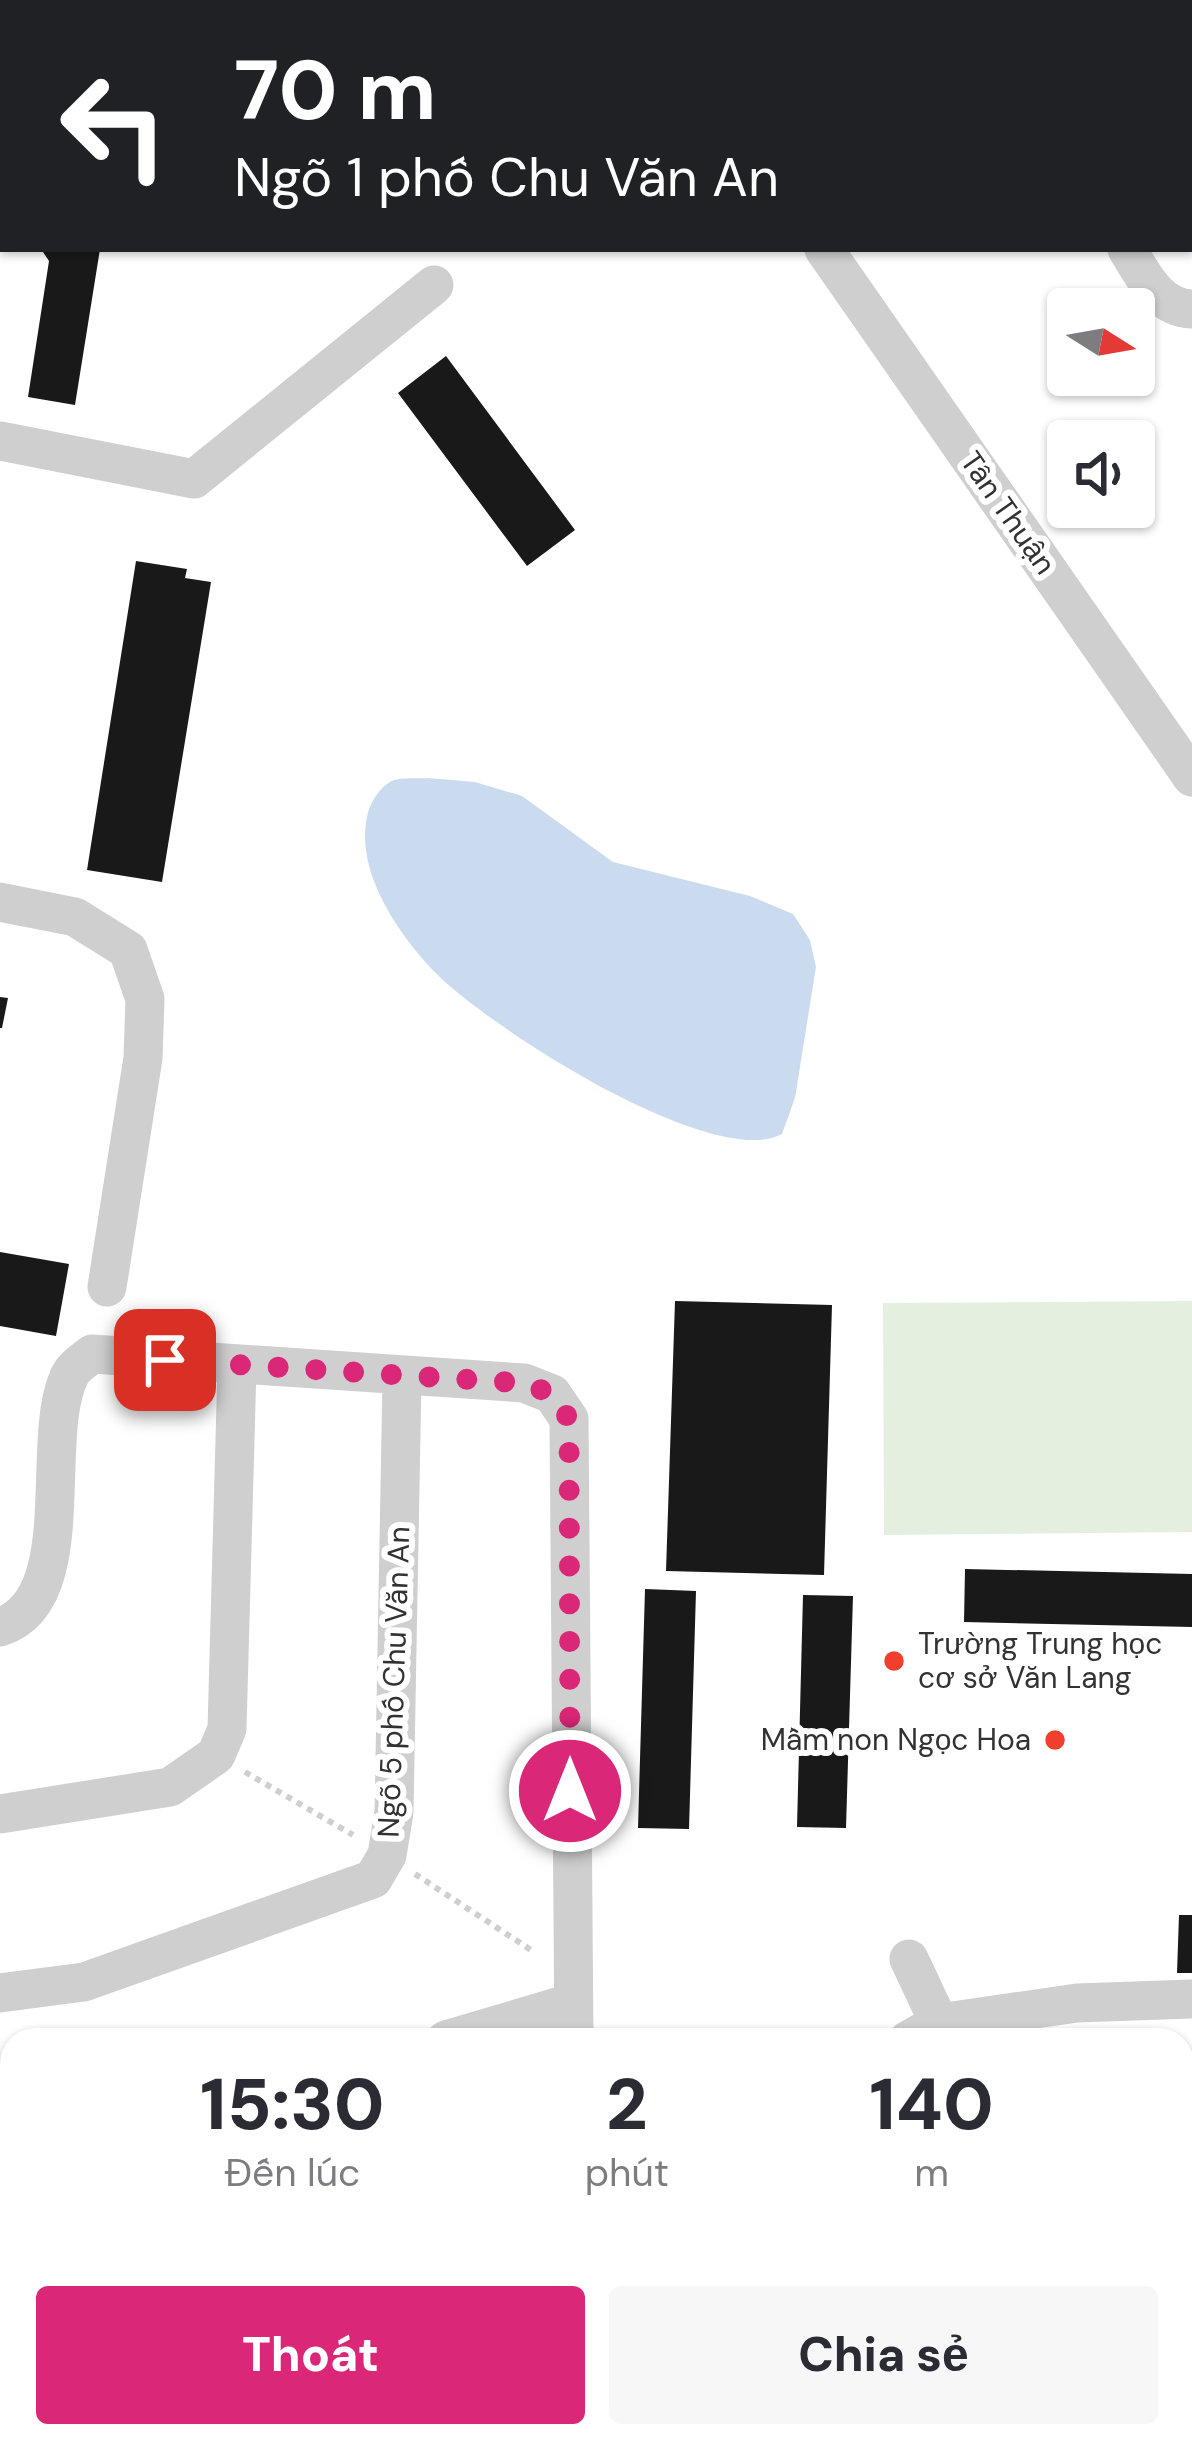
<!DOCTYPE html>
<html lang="vi">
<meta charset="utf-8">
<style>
body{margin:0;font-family:"DM Sans",sans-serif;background:#f7f7f7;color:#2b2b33;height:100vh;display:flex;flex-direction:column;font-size:45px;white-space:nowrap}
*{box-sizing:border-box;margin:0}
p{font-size:39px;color:#7c7c81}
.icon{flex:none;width:66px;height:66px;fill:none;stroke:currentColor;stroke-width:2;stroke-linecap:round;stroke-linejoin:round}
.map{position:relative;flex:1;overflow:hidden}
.details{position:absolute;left:0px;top:2028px;width:1194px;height:420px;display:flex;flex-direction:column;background:#fff;border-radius:36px 36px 0 0;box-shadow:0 3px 9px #0004}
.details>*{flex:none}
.hud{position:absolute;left:0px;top:0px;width:1194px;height:252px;box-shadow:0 3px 9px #0004;background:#202124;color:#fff;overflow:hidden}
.needle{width:78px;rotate:101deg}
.controls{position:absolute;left:1047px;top:288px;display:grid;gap:24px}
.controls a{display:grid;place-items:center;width:108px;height:108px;border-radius:12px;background:#fff;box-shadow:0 3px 9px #0004;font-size:60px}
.pin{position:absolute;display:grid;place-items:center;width:102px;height:102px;color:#fff;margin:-51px;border-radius:24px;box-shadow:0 6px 18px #0006}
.me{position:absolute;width:132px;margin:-66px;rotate:0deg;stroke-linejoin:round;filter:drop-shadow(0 0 9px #0008)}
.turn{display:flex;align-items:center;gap:42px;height:252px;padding:0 36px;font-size:54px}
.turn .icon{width:156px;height:156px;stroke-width:2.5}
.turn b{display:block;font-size:84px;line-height:102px}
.eta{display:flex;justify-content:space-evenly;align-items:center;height:204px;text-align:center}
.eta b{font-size:72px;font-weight:800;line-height:84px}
.primary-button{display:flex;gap:24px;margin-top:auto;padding:24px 36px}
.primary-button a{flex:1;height:138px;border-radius:12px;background:#db2777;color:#fff;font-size:48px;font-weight:800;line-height:138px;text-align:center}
.primary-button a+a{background:#f7f7f7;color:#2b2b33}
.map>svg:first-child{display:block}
</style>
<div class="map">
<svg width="1192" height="2448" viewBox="0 0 1192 2448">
<rect width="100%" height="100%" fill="#fff"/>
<!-- green -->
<path fill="#e5efe0" d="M1192 1301V1532L884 1535 883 1303Z"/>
<!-- water -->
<path fill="#cbdbef" d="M428 778 475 782 522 796 613 862 750 896 793 914 810 940 816 967 795 1098 782 1134C712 1172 476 1020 428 965 392 925 352 863 369 809 373 799 381 786 392 781 401 777 418 779 428 778Z"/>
<!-- building -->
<path fill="#191919" d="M41 249H100L75 405 28 397 49 261Z
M446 356 575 530 527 566 398 393Z
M136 561 187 569 185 578 211 582 162 882 87 870Z
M0 997 8 998 2 1028H0Z
M0 1252 69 1264 56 1336 0 1326Z
M675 1301 832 1305 824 1575 666 1571Z
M965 1569 1192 1574V1627L964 1622Z
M645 1589 696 1591 689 1829 638 1828Z
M803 1595 853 1596 846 1828 797 1827Z
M1179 1915H1192V1973H1177Z"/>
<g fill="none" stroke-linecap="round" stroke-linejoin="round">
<!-- path -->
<path stroke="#cfcfcf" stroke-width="6" stroke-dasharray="6 6" stroke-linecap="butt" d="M245 1772 353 1835
M415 1874 534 1952"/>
<!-- minor -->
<path stroke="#cfcfcf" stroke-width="39" d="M650 0 653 3
M964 0 966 3
M1166 3 1172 0
M824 249 1192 777
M1127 249C1143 275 1158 308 1192 309
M0 441 194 479 434 285
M0 902 75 917 128 950 145 999 143 1058 107 1287
M0 1627C84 1600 37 1435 71 1373 76 1365 85 1360 92 1354L524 1383 552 1394 569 1419 574 2040
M0 1814 170 1787 216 1755 227 1729 237 1367
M909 1959 939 2023
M0 1993 84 1982 373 1879 387 1855 394 1812 402 1378
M446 2040 571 2003
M908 2040 939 2023 1077 2003 1192 1999
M0 2143 12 2141
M0 2355 12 2353"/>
</g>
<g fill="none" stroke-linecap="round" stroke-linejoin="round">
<!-- route -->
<path stroke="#db2777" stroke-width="21" stroke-dasharray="0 37.8" d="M165 1360 524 1383 552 1394 569 1419 570 1791"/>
</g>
<!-- markers -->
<g fill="#f0402d" stroke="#fff" stroke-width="4.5">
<circle cx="894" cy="1661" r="12"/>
<circle cx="1055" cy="1740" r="12"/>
</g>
<g text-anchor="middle" stroke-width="12" stroke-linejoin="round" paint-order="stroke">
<!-- street labels -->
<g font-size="30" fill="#323232" stroke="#fff">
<text transform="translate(1008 513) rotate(55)" y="10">Tân Thuận</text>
<text transform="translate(394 1682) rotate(-88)" y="10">Ngõ 5 phố Chu Văn An</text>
</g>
<!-- poi labels -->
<g font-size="30" fill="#323232" stroke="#fff" text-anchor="start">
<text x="918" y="1654">Trường Trung học<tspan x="918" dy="34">cơ sở Văn Lang</tspan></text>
<text x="1031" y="1750" text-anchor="end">Mầm non Ngọc Hoa</text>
</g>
</g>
</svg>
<div class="controls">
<a><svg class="needle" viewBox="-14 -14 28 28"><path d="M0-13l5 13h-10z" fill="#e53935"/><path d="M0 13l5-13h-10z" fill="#7c7c81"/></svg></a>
<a><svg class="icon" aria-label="sound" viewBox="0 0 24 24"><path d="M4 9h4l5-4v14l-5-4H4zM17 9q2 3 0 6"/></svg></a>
</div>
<div class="pin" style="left:165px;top:1360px;background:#d93025"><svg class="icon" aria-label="arrive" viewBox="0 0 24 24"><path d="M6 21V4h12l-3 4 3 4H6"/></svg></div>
<svg class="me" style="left:570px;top:1791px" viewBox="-20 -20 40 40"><circle r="17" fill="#db2777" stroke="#fff" stroke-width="3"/><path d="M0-11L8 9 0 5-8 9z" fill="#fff"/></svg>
<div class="hud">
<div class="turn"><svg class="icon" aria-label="left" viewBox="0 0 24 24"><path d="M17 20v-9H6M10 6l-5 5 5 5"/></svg><div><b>70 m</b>Ngõ 1 phố Chu Văn An</div></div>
</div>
<section class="details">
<div class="eta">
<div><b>15:30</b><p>Đến lúc</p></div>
<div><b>2</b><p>phút</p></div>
<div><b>140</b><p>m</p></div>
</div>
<div class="primary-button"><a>Thoát</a><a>Chia sẻ</a></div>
</section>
</div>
